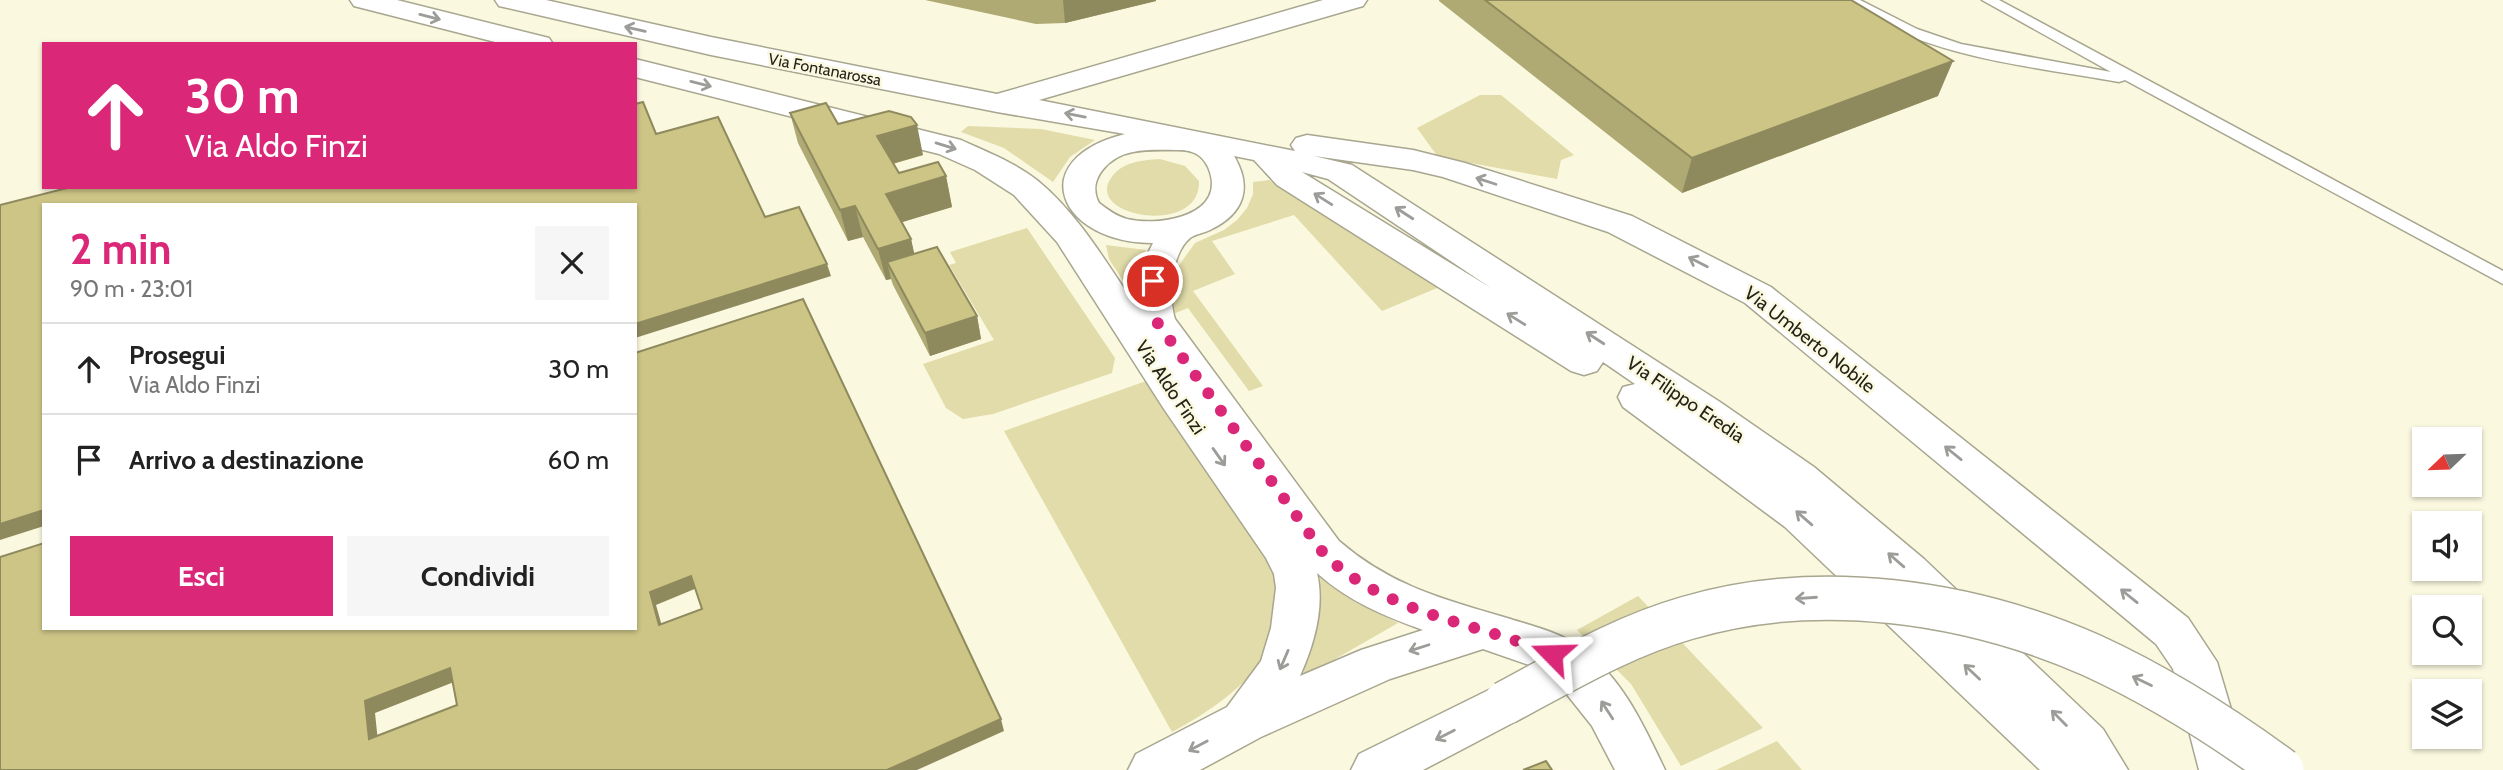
<!DOCTYPE html>
<html lang="it">
<meta charset="utf-8">
<style>
body{margin:0;font-family:Cabin,sans-serif;background:#f6f6f6;color:#222;height:100vh;display:flex;flex-direction:column;font-size:26px;white-space:nowrap}
*{box-sizing:border-box;margin:0}
p{font-size:23px;color:#767676}
.icon{flex:none;width:38px;height:38px;fill:none;stroke:currentColor;stroke-width:2;stroke-linecap:round;stroke-linejoin:round}
.map{position:relative;flex:1;overflow:hidden}
.details{position:absolute;left:42px;top:203px;width:595px;height:427px;display:flex;flex-direction:column;background:#fff;border-radius:0px;box-shadow:0 2px 5px #0004}
.details>*{flex:none}
.hud{position:absolute;left:42px;top:42px;width:595px;height:147px;border-radius:0px;box-shadow:0 2px 5px #0004;background:#db2777;color:#fff;overflow:hidden}
.needle{width:46px;rotate:247deg}
.controls{position:absolute;left:2412px;top:427px;display:grid;gap:14px}
.controls a{display:grid;place-items:center;width:70px;height:70px;border-radius:0px;background:#fff;box-shadow:0 2px 5px #0004;font-size:35px}
.pin{position:absolute;display:grid;place-items:center;width:60px;height:60px;color:#fff;margin:-30px;border:4px solid #fff;border-radius:50%;box-shadow:0 2px 7px #0007}
.me{position:absolute;width:77px;margin:-38px;rotate:292deg;stroke-linejoin:round;filter:drop-shadow(0 0 5px #0008)}
.turn{display:flex;align-items:center;gap:24px;height:147px;padding:0 28px;font-size:32px}
.turn .icon{width:91px;height:91px;stroke-width:2.5}
.turn b{display:block;font-size:49px;line-height:60px}
.round{display:grid;place-items:center;flex:none;width:74px;height:74px;border-radius:0px;background:#f6f6f6}
.head{display:flex;align-items:center;justify-content:space-between;height:119px;padding:0 28px}
h1{font-size:42px;font-weight:700;line-height:52px;color:#db2777}
.button{display:flex;gap:14px;margin-top:auto;padding:14px 28px}
.button a{flex:1;height:80px;border-radius:0px;background:#db2777;color:#fff;font-size:28px;font-weight:700;line-height:80px;text-align:center}
.button a+a{background:#f6f6f6;color:#222}
ul{padding:0;list-style:none}
li{display:flex;align-items:center;gap:21px;height:91px;padding:0 28px;border-top:2px solid #e0e0e0}
li div{flex:1}
li b{display:block;font-size:26px}
li em{font-style:normal}
.map>svg:first-child{display:block}
</style>
<div class="map">
<svg width="2503" height="770" viewBox="0 0 2503 770">
<rect width="100%" height="100%" fill="#faf8df"/>
<!-- green -->
<path fill="#e1dca9" d="M1480 95H1501L1574 155 1561 160 1557 179 1438 157 1417 128Z
M968 126 1041 129 1095 140 1070 157 1053 182 1004 148 961 132Z
M1160 159 1185 166 1199 181C1201 237 1084 217 1111 178 1121 162 1142 160 1160 159Z
M1269 180 1442 286 1382 311 1294 215 1212 241 1235 274 1193 291 1263 386 1249 391 1188 308 1173 314 1170 285 1175 271 1195 243 1224 230 1237 220 1247 208 1253 194V182Z
M1027 228 1115 358 1112 373 993 414 963 419 946 408 923 364 994 340 949 265 956 263 950 252Z
M1106 245 1146 250 1136 280 1140 307 1109 259Z
M1152 379 1282 571C1279 589 1279 626 1272 642 1258 680 1206 714 1172 732L1004 431Z
M1323 575 1356 602 1398 623 1302 678 1313 633 1315 578Z
M1638 596 1763 728 1681 766 1631 684 1577 630Z
M1777 741 1802 770H1716Z"/>
<g fill="none" stroke-linecap="round" stroke-linejoin="round">
<defs>
<path id="lane" d="M1843 0H1860L1917 29 1961 44 2111 72 1982 0H1999L2503 271V284L2125 80 2119 82C2036 67 1950 60 1875 20 1864 14 1851 9 1843 0Z"/>
<path id="street" d="M350 0H397L549 38 553 44H503L354 6Z
M495 0H546L711 37 997 94 1323 0H1367L1363 6 1039 100 1295 151 1291 145 1296 138 1307 135 1413 150 1465 163 1632 216 1771 287 2188 618 2217 662 2249 770H2199L2173 669 2156 644 1745 303 1608 232 1443 177 1413 170 1314 156 1352 165 1720 402 1814 467 1924 559 2103 729 2128 770H2040L1785 527 1623 407 1618 397 1623 387 1635 384 1603 362 1597 371 1584 375 1571 371 1277 185 1254 160 1234 156C1253 188 1244 214 1210 230 1204 233 1195 234 1190 238 1171 254 1168 297 1175 319L1339 541C1391 586 1443 599 1507 618 1532 626 1560 632 1581 648 1622 677 1644 726 1665 770H1615L1592 726 1561 687 1535 667 1483 649 1390 679 1261 737 1200 770H1128L1136 754 1227 707 1261 661 1271 628 1276 588 1274 574 1266 558 1164 409 1057 242 1014 195 975 170 939 154 635 77V59L961 140C987 152 1016 163 1038 181 1078 214 1106 262 1135 305L1138 273 1153 243C1061 244 1021 160 1125 134L997 112 711 55 499 6ZM1177 150C1191 150 1201 153 1208 167 1229 215 1161 227 1127 219 1116 216 1108 210 1099 203 1086 179 1110 156 1133 152 1147 149 1162 150 1177 150ZM1302 172 1328 179 1491 288ZM1317 573C1348 601 1384 616 1423 630L1361 650 1300 676C1314 645 1325 607 1317 573Z
M1505 682 1522 688 1529 703 1522 718 1423 770H1351L1359 754Z"/>
</defs>
<!-- lane casing -->
<use href="#lane" stroke="#a8a68f" stroke-width="3"/>
<!-- street casing -->
<use href="#street" stroke="#a8a68f" stroke-width="3"/>
<!-- lane -->
<use href="#lane" fill="#fff" fill-rule="evenodd"/>
<!-- street -->
<use href="#street" fill="#fff" fill-rule="evenodd"/>
<defs>
<path id="street-bridge" d="M1505 703C1565 671 1621 637 1687 618 1818 579 1968 601 2091 655 2159 686 2222 726 2282 770"/>
</defs>
<!-- street-bridge casing -->
<use href="#street-bridge" stroke="#a8a68f" stroke-width="46" stroke-linecap="butt"/>
<!-- street-bridge -->
<use href="#street-bridge" stroke="#fff" stroke-width="43"/>
</g>
<!-- wall -->
<path fill="#afa973" d="M925 0H1156V1L1065 23 1036 24Z
M1439 0H1851L1938 96 1682 193 1439 1Z
M790 113 838 124 923 155 893 164 899 173 946 176 952 207 901 222 911 239 914 254 977 316 981 339 930 356 893 285 891 279 886 280 863 237 848 241 798 143Z"/>
<!-- shaded-wall -->
<path fill="#8f8a5e" d="M1063 0H1156V1L1065 23Z
M1953 61 1938 96 1682 193 1692 158Z
M917 125 923 155 884 166 877 136Z
M946 176 952 207 893 225 886 194Z
M855 206 863 237 848 241 840 210Z
M911 239 918 270 887 262 891 279 886 280 878 249Z
M827 264 831 276 635 338V324Z
M977 316 981 339 930 356 925 333Z
M44 510V526L0 540V524Z
M691 576 697 588 656 605 665 637 659 625 650 592Z
M450 668 459 680 375 713 379 751 369 739 365 701Z
M1001 719 1004 731 917 770H887Z"/>
<!-- building -->
<path fill="#ccc586" stroke="#8f8a5e" stroke-width="2" fill-rule="evenodd" d="M1485 0H1851L1953 61 1692 158Z
M643 102 656 134 718 117 765 217 799 207 827 264 635 324V205H44V510L0 524V205L71 187H635V104Z
M826 103 838 124 889 111 911 117 917 125 877 136 899 173 938 162 946 176 886 194 911 239 878 249 855 206 840 210 790 113Z
M937 247 977 316 925 333 887 262Z
M803 299 1001 719 887 770H0V557L44 543V628H635V353ZM691 576 702 609 659 625 650 592ZM450 668 457 705 369 739 365 701Z
M1546 761 1552 770H1523Z"/>
<!-- one-way arrows -->
<defs><path id="oneway-shaft" d="M-6 0H5M1.5-3L5.5 0L1.5 3" fill="none" stroke-width="1.6" stroke-linecap="round" stroke-linejoin="round" transform="scale(1.75)"/></defs>
<g stroke="#9c9c98">
<use href="#oneway-shaft" transform="translate(430 17) rotate(14)"/>
<use href="#oneway-shaft" transform="translate(635 29) rotate(-167)"/>
<use href="#oneway-shaft" transform="translate(701 84) rotate(14)"/>
<use href="#oneway-shaft" transform="translate(1075 115) rotate(-169)"/>
<use href="#oneway-shaft" transform="translate(946 146) rotate(17)"/>
<use href="#oneway-shaft" transform="translate(1486 181) rotate(-162)"/>
<use href="#oneway-shaft" transform="translate(1323 199) rotate(-148)"/>
<use href="#oneway-shaft" transform="translate(1404 213) rotate(-147)"/>
<use href="#oneway-shaft" transform="translate(1698 262) rotate(-153)"/>
<use href="#oneway-shaft" transform="translate(1516 319) rotate(-148)"/>
<use href="#oneway-shaft" transform="translate(1595 338) rotate(-147)"/>
<use href="#oneway-shaft" transform="translate(1953 453) rotate(-141)"/>
<use href="#oneway-shaft" transform="translate(1219 457) rotate(55)"/>
<use href="#oneway-shaft" transform="translate(1804 518) rotate(-139)"/>
<use href="#oneway-shaft" transform="translate(1896 560) rotate(-139)"/>
<use href="#oneway-shaft" transform="translate(2129 596) rotate(-141)"/>
<use href="#oneway-shaft" transform="translate(1806 598) rotate(176)"/>
<use href="#oneway-shaft" transform="translate(1419 648) rotate(162)"/>
<use href="#oneway-shaft" transform="translate(1284 660) rotate(113)"/>
<use href="#oneway-shaft" transform="translate(1972 672) rotate(-137)"/>
<use href="#oneway-shaft" transform="translate(2142 681) rotate(-154)"/>
<use href="#oneway-shaft" transform="translate(1607 710) rotate(-123)"/>
<use href="#oneway-shaft" transform="translate(2059 718) rotate(-135)"/>
<use href="#oneway-shaft" transform="translate(1445 735) rotate(153)"/>
<use href="#oneway-shaft" transform="translate(1198 746) rotate(152)"/>
</g>
<g fill="none" stroke-linecap="round" stroke-linejoin="round">
<!-- route -->
<path stroke="#db2777" stroke-width="12" stroke-dasharray="0 21.6" d="M1153 281V312L1157 322 1324 554C1387 615 1475 622 1552 654"/>
</g>
<g text-anchor="middle" stroke-width="5" stroke-linejoin="round" paint-order="stroke">
<!-- far-street labels -->
<g font-size="16" fill="#24231a" stroke="#faf8df">
<text transform="translate(825 69) rotate(11)" y="6">Via Fontanarossa</text>
</g>
<!-- street labels -->
<g font-size="19" fill="#24231a" stroke="#faf8df">
<text transform="translate(1810 339) rotate(38)" y="7">Via Umberto Nobile</text>
<text transform="translate(1171 387) rotate(56)" y="7">Via Aldo Finzi</text>
<text transform="translate(1686 399) rotate(34)" y="7">Via Filippo Eredia</text>
</g>
</g>
</svg>
<div class="controls">
<a><svg class="needle" viewBox="-14 -14 28 28"><path d="M0-13l5 13h-10z" fill="#e53935"/><path d="M0 13l5-13h-10z" fill="#767676"/></svg></a>
<a><svg class="icon" aria-label="sound" viewBox="0 0 24 24"><path d="M4 9h4l5-4v14l-5-4H4zM17 9q2 3 0 6"/></svg></a>
<a><svg class="icon" aria-label="search" viewBox="0 0 24 24"><circle cx="10" cy="10" r="6"/><path d="M15 15l6 6"/></svg></a>
<a><svg class="icon" aria-label="layers" viewBox="0 0 24 24"><path d="M12 4l9 5-9 5-9-5zM3 14l9 5 9-5"/></svg></a>
</div>
<div class="pin" style="left:1153px;top:281px;background:#d93025"><svg class="icon" aria-label="arrive" viewBox="0 0 24 24"><path d="M6 21V4h12l-3 4 3 4H6"/></svg></div>
<svg class="me" style="left:1552px;top:654px" viewBox="-20 -20 40 40"><path d="M0-17L14 15 0 8-14 15z" fill="#db2777" stroke="#fff" stroke-width="4"/></svg>
<div class="hud">
<div class="turn"><svg class="icon" aria-label="ahead" viewBox="0 0 24 24"><path d="M12 20V5M6 11l6-6 6 6"/></svg><div><b>30 m</b>Via Aldo Finzi</div></div>
</div>
<section class="details">
<div class="head"><div><h1>2 min</h1><p>90 m · 23:01</p></div><a class="round"><svg class="icon" aria-label="close" viewBox="0 0 24 24"><path d="M6 6l12 12M18 6L6 18"/></svg></a></div>
<ul>
<li><svg class="icon" aria-label="ahead" viewBox="0 0 24 24"><path d="M12 20V5M6 11l6-6 6 6"/></svg><div><b>Prosegui</b><p>Via Aldo Finzi</p></div><em>30 m</em></li>
<li><svg class="icon" aria-label="arrive" viewBox="0 0 24 24"><path d="M6 21V4h12l-3 4 3 4H6"/></svg><div><b>Arrivo a destinazione</b></div><em>60 m</em></li>
</ul>
<div class="button"><a>Esci</a><a>Condividi</a></div>
</section>
</div>
